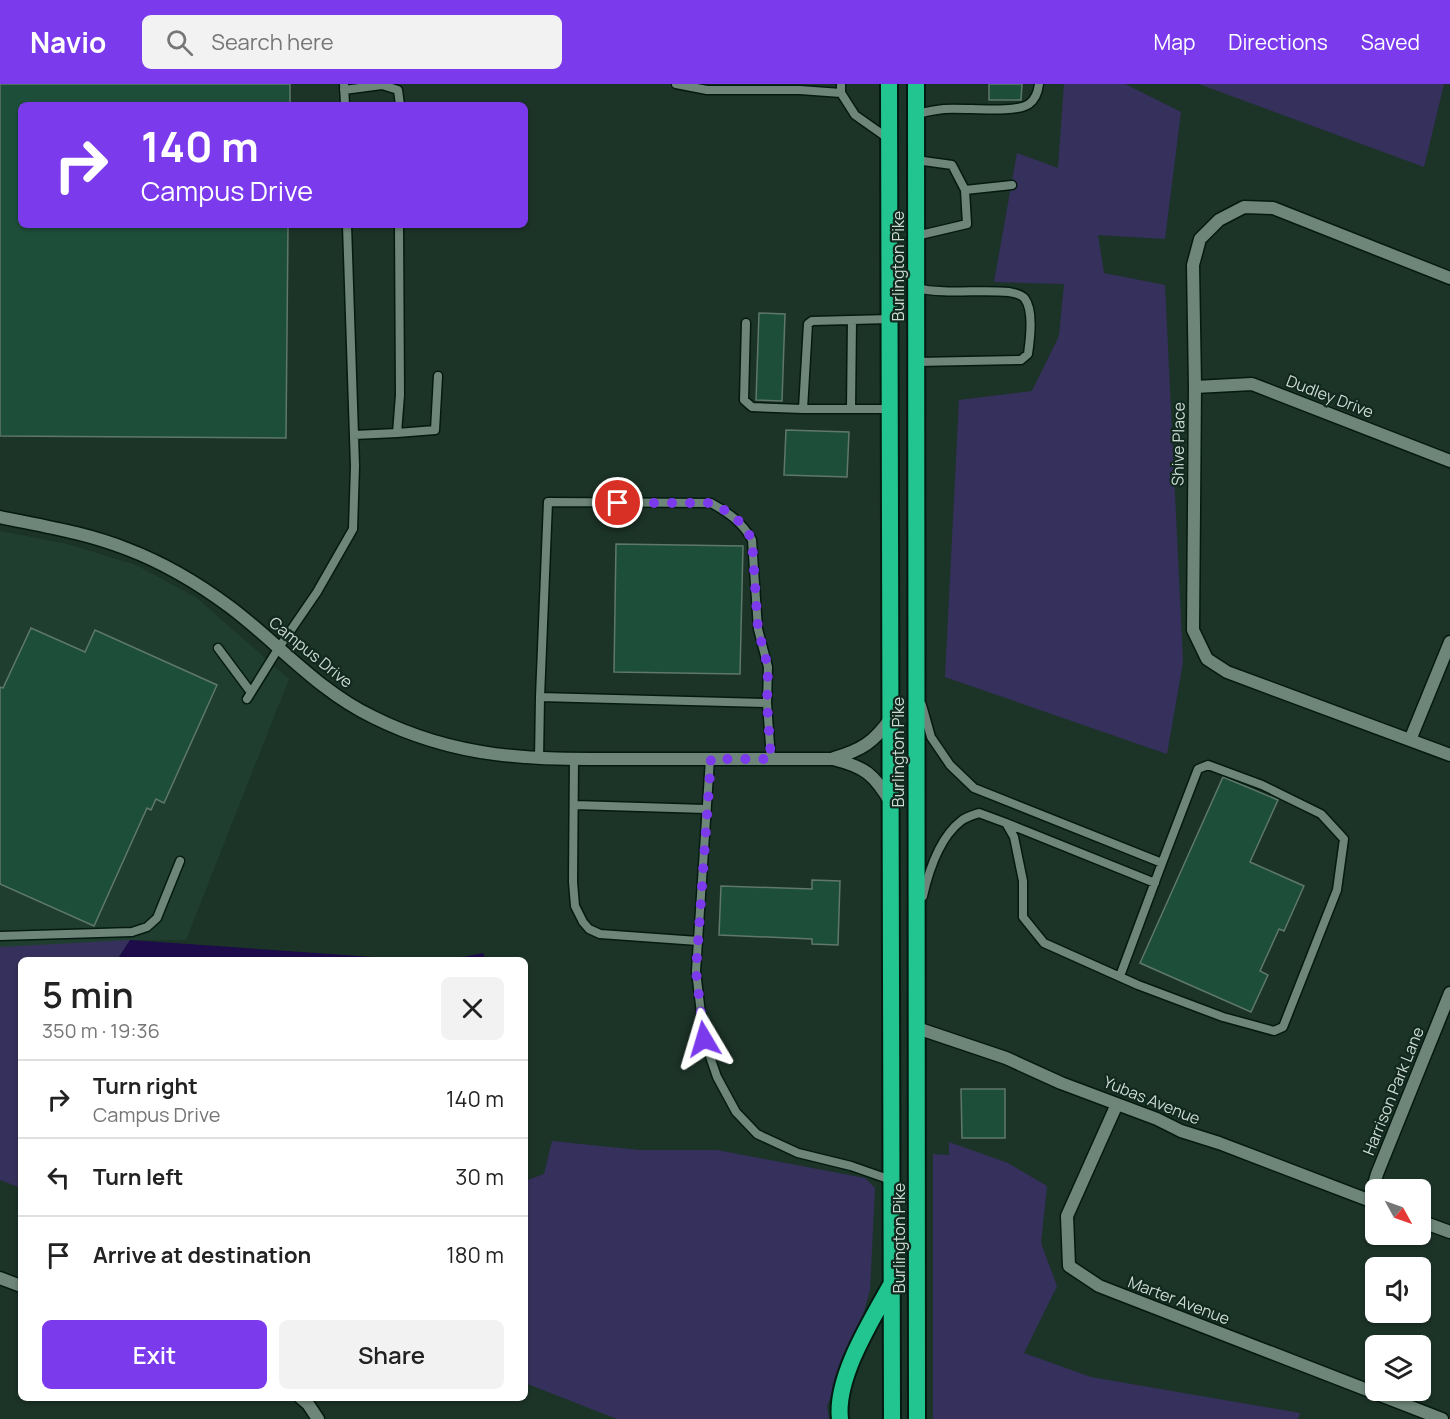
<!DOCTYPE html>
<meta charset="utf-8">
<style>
body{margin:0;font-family:Manrope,sans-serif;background:#f2f2f2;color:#222;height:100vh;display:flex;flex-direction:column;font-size:22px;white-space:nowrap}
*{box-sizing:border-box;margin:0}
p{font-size:20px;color:#767676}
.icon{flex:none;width:33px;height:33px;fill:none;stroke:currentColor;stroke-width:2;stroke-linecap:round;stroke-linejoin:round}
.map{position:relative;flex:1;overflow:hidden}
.panel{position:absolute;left:18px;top:873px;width:510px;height:444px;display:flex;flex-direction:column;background:#fff;border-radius:9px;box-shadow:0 2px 4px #0004}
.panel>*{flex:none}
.banner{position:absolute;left:18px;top:18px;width:510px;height:126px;border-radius:9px;box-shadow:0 2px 4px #0004;background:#7c3aed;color:#fff;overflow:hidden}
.needle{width:39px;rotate:130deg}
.fabs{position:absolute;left:1365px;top:1095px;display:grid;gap:12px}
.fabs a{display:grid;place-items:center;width:66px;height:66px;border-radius:9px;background:#fff;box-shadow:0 2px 4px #0004;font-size:30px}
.pin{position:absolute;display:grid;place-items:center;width:51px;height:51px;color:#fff;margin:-26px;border:3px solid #fff;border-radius:50%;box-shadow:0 2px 6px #0007}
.me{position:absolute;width:66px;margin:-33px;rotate:353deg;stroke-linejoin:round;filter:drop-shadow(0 0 4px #0008)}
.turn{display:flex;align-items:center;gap:21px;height:126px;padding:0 24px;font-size:27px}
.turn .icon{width:78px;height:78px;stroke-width:2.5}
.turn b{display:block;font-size:42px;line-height:51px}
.round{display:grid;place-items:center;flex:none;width:63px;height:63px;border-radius:9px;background:#f2f2f2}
.overview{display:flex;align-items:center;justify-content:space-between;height:102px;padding:0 24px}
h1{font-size:36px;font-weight:600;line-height:45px}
.action{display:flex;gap:12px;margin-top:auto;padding:12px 24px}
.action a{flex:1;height:69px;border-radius:9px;background:#7c3aed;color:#fff;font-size:24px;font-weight:600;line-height:69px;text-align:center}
.action a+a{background:#f2f2f2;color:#222}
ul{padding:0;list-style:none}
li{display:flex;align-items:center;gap:18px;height:78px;padding:0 24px;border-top:2px solid #e0e0e0}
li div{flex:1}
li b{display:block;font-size:22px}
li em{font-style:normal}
header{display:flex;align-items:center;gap:36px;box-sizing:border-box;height:84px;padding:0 30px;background:#7c3aed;color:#fff}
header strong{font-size:28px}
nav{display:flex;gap:33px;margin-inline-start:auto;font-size:21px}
.search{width:420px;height:54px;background:#f2f2f2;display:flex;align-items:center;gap:15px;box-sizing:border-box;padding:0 21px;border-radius:9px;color:#767676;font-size:22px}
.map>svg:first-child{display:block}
</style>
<header>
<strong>Navio</strong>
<div class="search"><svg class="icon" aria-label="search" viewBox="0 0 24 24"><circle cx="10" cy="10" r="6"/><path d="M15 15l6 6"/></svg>Search here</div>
<nav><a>Map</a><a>Directions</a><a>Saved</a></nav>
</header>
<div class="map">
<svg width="1450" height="1335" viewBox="0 0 1450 1335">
<rect width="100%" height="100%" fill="#1c3328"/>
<!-- built -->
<path fill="#203e30" d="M0 447 67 460 136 481 197 514 289 595 186 856H131L117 876H21L0 893Z"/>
<!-- green -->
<path fill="#36315c" d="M1064 0H1125L1181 28 1165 155 1098 151 1104 189 1165 201 1183 578 1167 670 945 593 959 316 1032 307 1059 252 1064 200 994 198 1017 69 1058 84Z
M1199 0H1444L1424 83Z
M130 856 117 876H21V1104L0 1096V863Z
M552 1057 639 1066H717L865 1094 875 1104 870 1206 861 1238 827 1322 829 1335H617L525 1299V1097L544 1090Z
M949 1058 1008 1079 1047 1102 1041 1159 1057 1202 1024 1269 1091 1293 1300 1329 1298 1335H933V1070L949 1071Z"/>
<!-- water -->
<path fill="#1d0b4a" d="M130 856 417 876H117Z
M483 869 486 876H448Z"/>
<!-- building -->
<path fill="#1d4e3a" stroke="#5f786b" stroke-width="1.5" d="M0 0H290V21H21V141H288L286 354 0 352Z
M989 0H1022L1021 16H989Z
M759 229 785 230 782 317 756 316Z
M786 346 849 348 847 393 784 391Z
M616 460 743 462 740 590 614 588Z
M31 544 85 568 95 546 217 601 164 719 156 715 151 726 147 724 94 842 0 800V603L3 604Z
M1223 693 1278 716 1250 778 1304 802 1284 847 1279 845 1260 887 1268 891 1251 928 1140 879Z
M812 796 840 797 838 861 812 860V855L719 851 721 802 812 805Z
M961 1005H1005V1054H962Z"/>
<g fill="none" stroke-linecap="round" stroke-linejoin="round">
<defs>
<path id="service" d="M344 0 345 21
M676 0 707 6H800L841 9 855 31 889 55
M344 6 382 1 398 6 400 21
M841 9V0
M916 30C925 28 934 26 944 25 963 23 1015 30 1029 20 1036 15 1038 8 1039 0
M916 76 952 81 965 106
M916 152 967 140 965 106 1012 101
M916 204C947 211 978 205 1009 208 1014 209 1022 210 1025 215 1034 227 1030 256 1028 270L1021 276 917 278
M746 239 744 316 752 323 803 325 808 240 812 237 890 235
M803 325H890
M851 325 852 236
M397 349 435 346 438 292
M354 351 397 349 400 311 399 141
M218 564 250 607
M540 613 548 418 711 419C729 429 742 438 752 456L758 545 768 583 767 619
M247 615 278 565 317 508 353 445 355 382 347 141
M922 621 931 653 950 681 974 704 1162 779 1198 685 1208 681 1262 701 1321 730 1344 755 1337 806 1283 943 1274 947 1223 933 1138 901 1044 859 1023 833V797L1014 753 1006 739 979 729C973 731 966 733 961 737 939 754 929 786 923 812
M539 675 540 613 767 619 771 675
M574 675 573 798 575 822 583 838 589 845 600 850 698 857
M710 675 696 887 704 955 717 993 736 1028 757 1050 798 1069 851 1082 891 1096
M574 721 706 725
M1006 739 1155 799
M0 852 132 848 147 843 157 834 180 777
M1120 892 1162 779"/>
<path id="minor" d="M1450 194 1273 124 1244 123 1219 136 1200 155 1193 181 1195 303 1193 546 1207 575 1227 588 1450 671
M1195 303 1252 300 1450 377
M1410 656 1450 558
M917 944 1006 974 1061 999 1157 1035 1181 1047 1219 1059 1376 1119
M1117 1020 1067 1132 1069 1182 1099 1202 1442 1335
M1369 1117 1377 1090 1450 909
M1420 1137 1450 1148
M0 1194 21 1202
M301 1314 308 1320 318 1335"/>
<path id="tertiary" d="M0 433C43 442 87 449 127 465 164 479 199 500 230 523 278 559 317 606 373 633 465 679 543 675 643 675 706 675 770 675 833 675 865 683 874 690 891 719
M834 674C862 666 874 658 891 634"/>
<path id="trunk" d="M889 0 892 1335
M916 0 917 1335
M840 1335C835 1294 871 1237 891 1201"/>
</defs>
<!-- service casing -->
<use href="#service" stroke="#041a11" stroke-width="11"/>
<!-- minor casing -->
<use href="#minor" stroke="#041a11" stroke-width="15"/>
<!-- tertiary casing -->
<use href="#tertiary" stroke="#041a11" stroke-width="15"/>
<!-- trunk casing -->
<use href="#trunk" stroke="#041a11" stroke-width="20"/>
<!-- service -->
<use href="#service" stroke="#6d8679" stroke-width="8"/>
<!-- minor -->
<use href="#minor" stroke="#6d8679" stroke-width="12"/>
<!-- tertiary -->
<use href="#tertiary" stroke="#6d8679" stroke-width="12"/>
<!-- trunk -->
<use href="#trunk" stroke="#22c590" stroke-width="16"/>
</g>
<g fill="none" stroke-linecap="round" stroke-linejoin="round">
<!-- route -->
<path stroke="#7c3aed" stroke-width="10" stroke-dasharray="0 18" d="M618 419H711L730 429 745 443 752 456 758 545 768 583 767 619 771 675H711L696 887 704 955"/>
</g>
<g text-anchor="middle" stroke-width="4.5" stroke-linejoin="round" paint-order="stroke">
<!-- street labels -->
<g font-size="16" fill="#ccdad2" stroke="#12291f">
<text transform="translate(898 182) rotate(-90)" y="6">Burlington Pike</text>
<text transform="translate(1330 312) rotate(21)" y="6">Dudley Drive</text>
<text transform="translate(1178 360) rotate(-89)" y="6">Shive Place</text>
<text transform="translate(311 568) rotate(39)" y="6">Campus Drive</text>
<text transform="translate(898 668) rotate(-90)" y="6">Burlington Pike</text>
<text transform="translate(1393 1007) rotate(-68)" y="6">Harrison Park Lane</text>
<text transform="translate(1152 1016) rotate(22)" y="6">Yubas Avenue</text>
<text transform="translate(899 1154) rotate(-90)" y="6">Burlington Pike</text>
<text transform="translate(1179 1216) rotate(21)" y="6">Marter Avenue</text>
</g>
</g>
</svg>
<div class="fabs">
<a><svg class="needle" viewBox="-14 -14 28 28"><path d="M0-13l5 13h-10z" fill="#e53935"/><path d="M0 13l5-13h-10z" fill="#767676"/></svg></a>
<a><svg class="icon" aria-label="sound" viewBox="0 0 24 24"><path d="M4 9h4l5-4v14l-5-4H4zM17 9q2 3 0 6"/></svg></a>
<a><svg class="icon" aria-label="layers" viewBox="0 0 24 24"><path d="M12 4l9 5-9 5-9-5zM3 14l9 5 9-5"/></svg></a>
</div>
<div class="pin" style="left:618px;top:419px;background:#d93025"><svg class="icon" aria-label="arrive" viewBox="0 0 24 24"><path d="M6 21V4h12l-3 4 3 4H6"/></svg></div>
<svg class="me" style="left:704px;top:955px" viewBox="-20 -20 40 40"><path d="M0-17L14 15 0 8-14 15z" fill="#7c3aed" stroke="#fff" stroke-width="4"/></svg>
<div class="banner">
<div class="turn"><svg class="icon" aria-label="right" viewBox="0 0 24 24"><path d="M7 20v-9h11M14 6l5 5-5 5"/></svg><div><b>140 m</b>Campus Drive</div></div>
</div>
<section class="panel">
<div class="overview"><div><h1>5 min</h1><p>350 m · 19:36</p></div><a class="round"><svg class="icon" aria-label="close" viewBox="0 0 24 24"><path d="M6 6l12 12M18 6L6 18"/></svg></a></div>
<ul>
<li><svg class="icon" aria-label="right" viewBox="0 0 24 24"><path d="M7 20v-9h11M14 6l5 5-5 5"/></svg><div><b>Turn right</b><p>Campus Drive</p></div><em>140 m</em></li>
<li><svg class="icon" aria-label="left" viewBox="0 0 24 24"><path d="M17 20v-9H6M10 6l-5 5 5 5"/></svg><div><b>Turn left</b></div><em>30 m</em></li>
<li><svg class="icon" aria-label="arrive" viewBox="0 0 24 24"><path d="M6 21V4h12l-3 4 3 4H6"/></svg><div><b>Arrive at destination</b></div><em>180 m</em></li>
</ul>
<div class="action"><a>Exit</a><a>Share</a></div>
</section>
</div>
